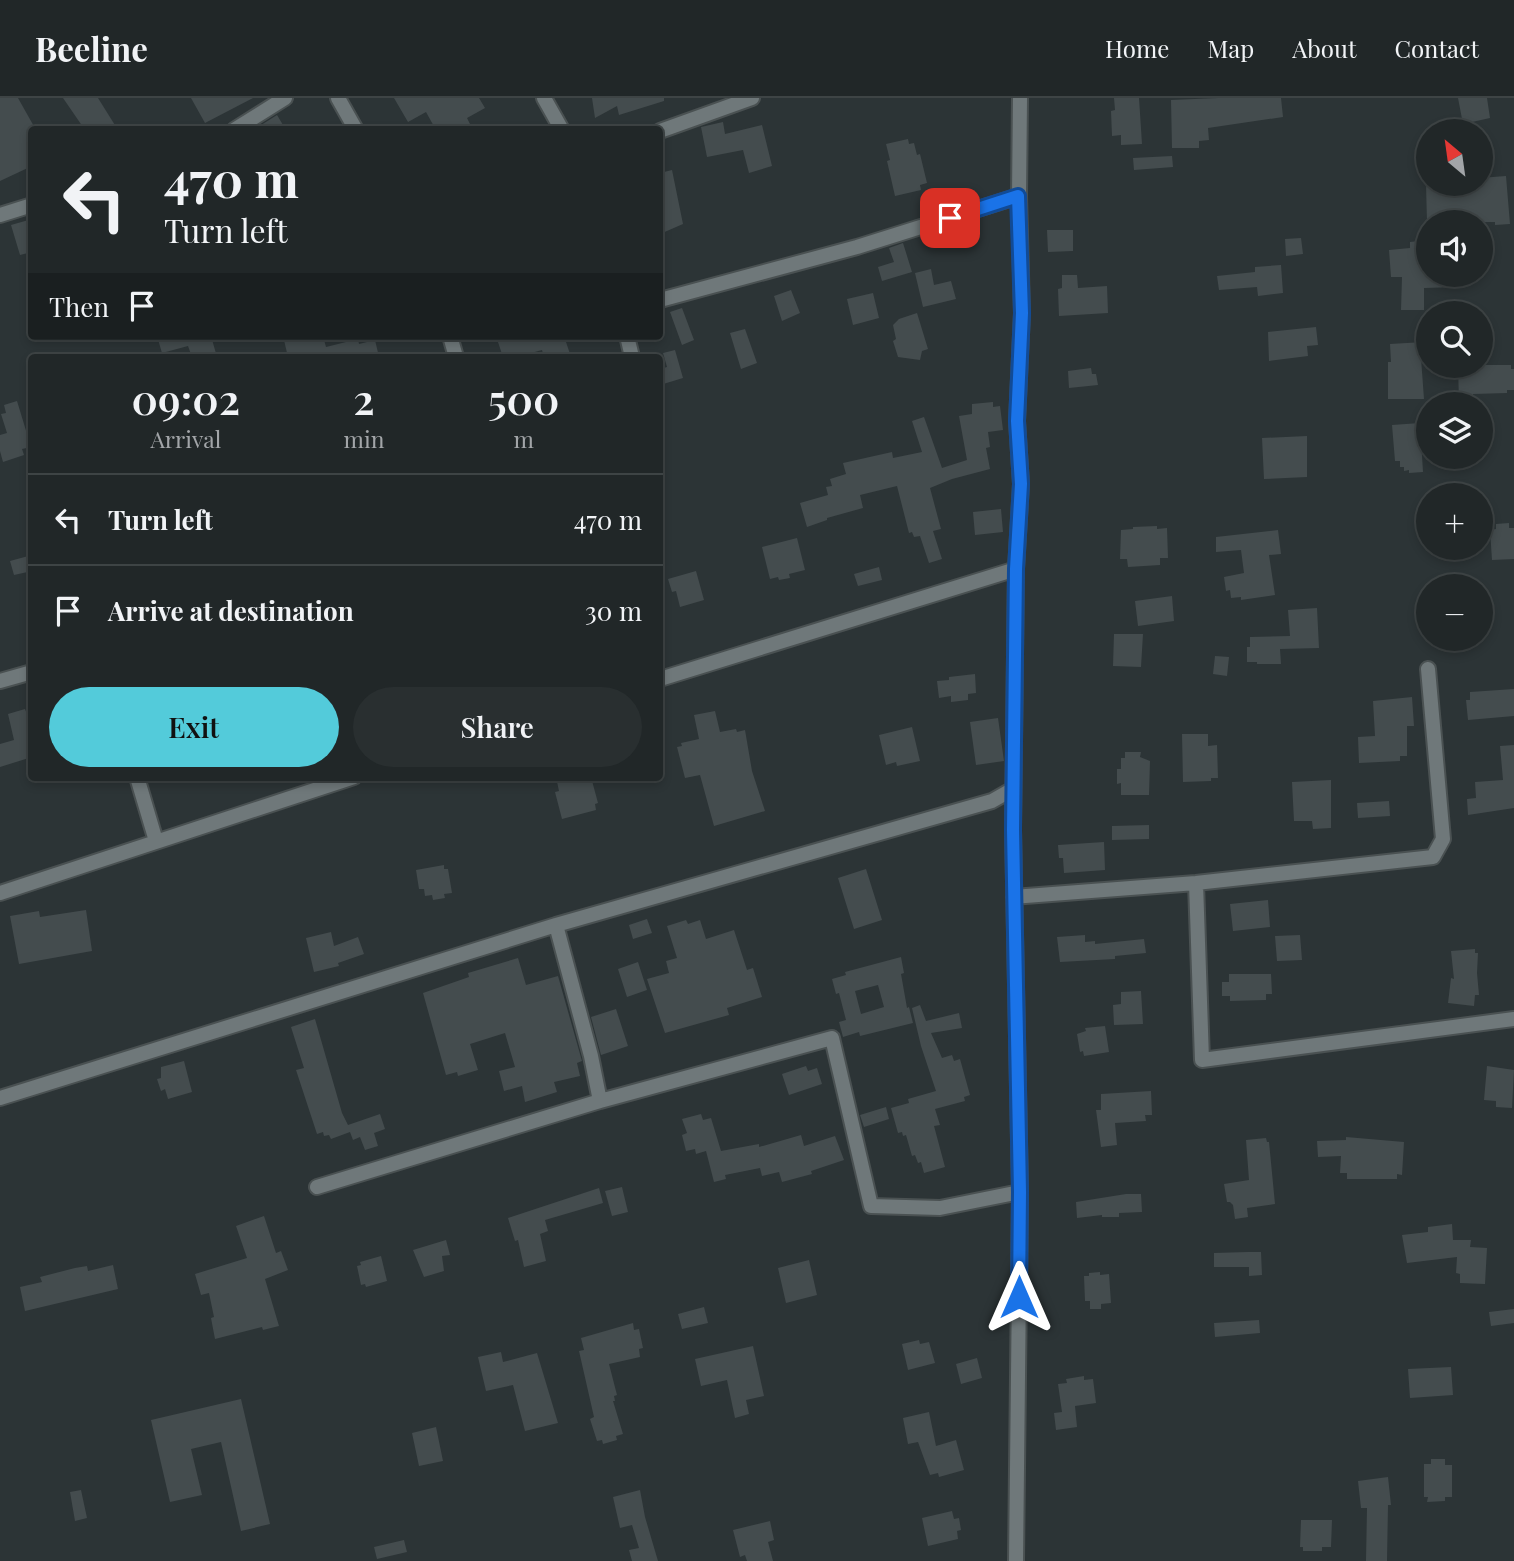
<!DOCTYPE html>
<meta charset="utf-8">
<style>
body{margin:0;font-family:"Playfair Display",serif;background:#292f30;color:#f1f3f6;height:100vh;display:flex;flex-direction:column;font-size:26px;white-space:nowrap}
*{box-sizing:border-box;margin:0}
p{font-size:23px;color:#a2a5a8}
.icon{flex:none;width:38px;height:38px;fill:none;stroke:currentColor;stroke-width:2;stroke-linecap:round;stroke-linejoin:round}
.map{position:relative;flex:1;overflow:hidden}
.details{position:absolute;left:28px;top:256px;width:635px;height:427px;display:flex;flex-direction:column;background:#212728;border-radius:7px;box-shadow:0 4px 10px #0003,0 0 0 2px #3e4445}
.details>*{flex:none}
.top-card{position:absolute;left:28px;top:28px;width:635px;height:214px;border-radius:7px;box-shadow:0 4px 10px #0003,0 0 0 2px #3e4445;background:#212728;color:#f1f3f6;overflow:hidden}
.needle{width:46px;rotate:331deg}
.buttons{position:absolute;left:1416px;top:21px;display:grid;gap:14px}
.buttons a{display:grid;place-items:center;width:77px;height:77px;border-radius:50%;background:#212728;box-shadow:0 4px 10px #0003,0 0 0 2px #3e4445;font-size:35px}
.pin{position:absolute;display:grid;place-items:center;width:60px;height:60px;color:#fff;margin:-30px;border-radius:14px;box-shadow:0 4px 10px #0006}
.me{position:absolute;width:77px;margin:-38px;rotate:0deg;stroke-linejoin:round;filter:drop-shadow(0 0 5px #0008)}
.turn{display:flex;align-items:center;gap:24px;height:147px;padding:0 21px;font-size:32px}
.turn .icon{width:91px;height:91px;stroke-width:2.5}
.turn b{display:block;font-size:49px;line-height:60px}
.then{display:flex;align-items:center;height:66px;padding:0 21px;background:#0003;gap:14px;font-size:26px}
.eta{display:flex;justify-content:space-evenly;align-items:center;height:119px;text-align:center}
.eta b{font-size:42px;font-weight:600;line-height:49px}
.primary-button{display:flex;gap:14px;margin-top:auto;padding:14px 21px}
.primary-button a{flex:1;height:80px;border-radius:42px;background:#53cbda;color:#111;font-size:28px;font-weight:600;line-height:80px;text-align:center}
.primary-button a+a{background:#292f30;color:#f1f3f6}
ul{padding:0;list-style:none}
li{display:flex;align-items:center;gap:21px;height:91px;padding:0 21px;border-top:2px solid #3e4445}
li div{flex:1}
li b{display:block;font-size:26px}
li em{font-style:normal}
header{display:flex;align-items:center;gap:42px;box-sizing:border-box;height:98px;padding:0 35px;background:#212728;border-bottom:2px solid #3e4445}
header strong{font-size:33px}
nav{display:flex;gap:38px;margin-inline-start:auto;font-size:24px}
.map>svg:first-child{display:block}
</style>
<header>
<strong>Beeline</strong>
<nav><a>Home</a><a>Map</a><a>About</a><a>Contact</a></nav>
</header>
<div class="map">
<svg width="1514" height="1463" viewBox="0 0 1514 1463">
<rect width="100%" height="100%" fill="#2c3436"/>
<!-- building -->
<path fill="#444c4e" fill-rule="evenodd" d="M0 0H18L36 32H32V68L0 83Z
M63 0H98L118 32H85Z
M191 0H253L205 25Z
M394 0H479L485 10 467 20 473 32H436L426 14 408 24Z
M592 0H664V3L619 17 617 8 595 20Z
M1114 0H1139L1142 46 1121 47V37L1112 38 1111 13 1115 12Z
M1218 0H1281L1283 19 1208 30 1209 42 1199 43V50H1172L1171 2Z
M1458 0H1487L1490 20 1463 26Z
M277 17 286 32H253Z
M723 24 725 36 762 27 772 68 749 75 743 52 707 59 701 29Z
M908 41 909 46 914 45 917 57 920 56 927 85 920 87 921 92 895 98 887 63 890 62 886 46Z
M1172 58 1173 69 1134 72 1133 60Z
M672 72 683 126 660 136V75Z
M1506 78 1510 126 1495 127V124H1427L1426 86H1480V80Z
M32 121V154L20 157 11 127Z
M1047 132H1073V153L1048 154Z
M1301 140 1303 156 1286 158 1285 141Z
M1428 142V177H1457V189L1424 190V212H1401L1402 179H1391L1389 152 1410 150V144Z
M903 145 912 174 882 183 878 169 894 164 889 150Z
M1281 167 1283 195 1258 198 1257 189 1219 192 1217 178 1255 174V169Z
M931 171 934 187 951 183 956 201 923 209 915 175Z
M1062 177H1077L1078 190 1107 188 1108 215 1059 218 1058 191 1062 190Z
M791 192 800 215 782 223 774 198Z
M873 195 879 220 853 227 847 201Z
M682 210 694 242 682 247 670 214Z
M917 215 928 251 922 253 920 262 898 259 893 243 896 241 893 227 899 221Z
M1316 229 1318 247 1307 248 1308 258 1269 263 1268 234Z
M745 231 757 265 741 271 730 235Z
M157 238H211L217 259H192L188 248 162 255Z
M283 238H323L326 249 358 241 359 246 375 242 379 259H288Z
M496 238H564L571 259H544L542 252 516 259H503Z
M1424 244 1425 260H1421L1424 301H1388V264H1391L1390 246Z
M675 252 683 280 660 287V271L667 269 663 255Z
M1480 267H1511V271H1514V292H1507V295L1473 296V304H1459L1458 268Z
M1091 270 1092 276H1096L1098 287 1069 290 1068 273Z
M17 303 31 349 22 351 24 357 3 364 0 353V337L7 335 1 316 6 315 4 307Z
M993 304V309L1000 308 1003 332 988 334 990 349 986 350 990 371 952 381 930 390 941 431 933 433 942 461 929 465 920 438 914 439 912 434 909 435 897 388 860 397 863 410 827 420V422L807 429 800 405 828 397 826 389 832 388 830 381 846 376 843 365 892 354 893 360 922 354 912 323 924 319 942 370 967 362 959 318 972 316V306Z
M1420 325 1423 374 1409 375V372L1404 373V369H1400V363H1395L1392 327Z
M1307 338V379L1264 381 1262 340Z
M1001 411 1003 434 975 437 973 414Z
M1509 425V430H1514V461L1492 462 1490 432 1496 431V426Z
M1157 428V431L1167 430 1168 460H1160V467L1128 469 1127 461H1120L1121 432 1133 431V429Z
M1278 432 1281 456 1269 457 1275 497 1241 502V499L1231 500 1230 492 1226 493 1224 479 1244 475 1241 452 1216 454V439Z
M797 440 805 472 789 476 790 480 779 482 778 479 770 481 762 449Z
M32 457V473L14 477 10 463Z
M879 469 882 482 858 488 854 476Z
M696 473 704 502 680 509 676 493 672 494 668 481Z
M1172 498 1174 523 1138 528 1135 503Z
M1317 510 1319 550 1280 551 1281 566H1257V564H1247V549H1250V539L1290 538 1288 512Z
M1114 536H1143L1141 569 1113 568Z
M1215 558 1229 559 1227 578 1213 576Z
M975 576 976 595 968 596V602L951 604V598L939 600 937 583 949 582V579Z
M1514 591V618L1468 622 1466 602H1470V594Z
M1412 599 1414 628H1407V658H1400V663L1359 665 1358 639 1375 638 1373 603Z
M25 611 27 616 32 614V659L0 669V646L14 642 8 616Z
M715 613 720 634 736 631 737 634 745 632 752 673 765 713 714 728 700 677 685 680 677 649 682 648 681 645 699 641 694 617Z
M998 620 1004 663 976 667 970 624Z
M912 629 920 663 897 668 896 664 886 667 879 637Z
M1182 636H1208V648L1217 647 1218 680H1211V683L1183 684Z
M1514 647V710L1468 717 1467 701 1476 700 1475 684 1503 682 1500 648Z
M1125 654H1141L1140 659 1150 663 1149 697H1121V685L1117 686V671H1121V660H1125Z
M556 679H591L598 705 595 706 596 712 562 721 555 694 559 693Z
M1331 682V730L1313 731 1312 723H1294L1292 684Z
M1389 703 1390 718 1358 720 1357 705Z
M1149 727V741L1112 742V728Z
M1104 744 1105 772 1064 775 1063 760H1059L1058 747Z
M444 767V771H448L452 795 444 796 445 800 433 802 432 797 425 798 424 791H419L416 772Z
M866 771 882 822 854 831 838 780Z
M1268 802 1270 829 1233 833 1230 806Z
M86 812 92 853 19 866 10 818 39 813 40 819Z
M647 821 652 835 633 841 629 827Z
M686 822 688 826 700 822 706 841 734 832 747 872 753 870 762 899 727 910 729 917 665 935 647 881 669 875 666 863 677 860 667 828Z
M331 834 334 848 358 839 364 856 338 865 339 868 314 874 306 840Z
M1085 837V844L1095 843V846L1144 841 1146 855 1115 858V861L1060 864 1057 839Z
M1300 837 1302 862 1277 863 1275 838Z
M1475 851V855H1478L1477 875 1479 897H1475L1474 908 1448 905 1451 880 1454 881 1451 853Z
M901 859 904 875 901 876 907 910 909 909 913 925 860 938 859 934 843 939 839 924 846 922 839 895 836 896 832 881 846 877 845 874ZM878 887 884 909 861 916 855 893Z
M518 860 526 887 558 878 582 963 577 965 580 978 554 984 557 994 525 1004 522 988 504 993 499 973 515 969 505 935 470 946 478 972 458 978 457 974 446 977 423 895 469 879 468 875Z
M638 864 647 892 627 899 618 871Z
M1229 876H1271L1272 896H1266V902L1230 903V898H1222V884H1229Z
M1141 893 1143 926 1114 927 1113 907 1121 906V894Z
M920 907 926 923 959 915 962 930 931 935 942 960 952 957 954 963 960 961 970 997 964 999 965 1003 935 1011 940 1027 934 1028 945 1069 924 1075 921 1064 918 1065 915 1057 912 1058 906 1037 903 1038 902 1034 898 1035 891 1010 909 1005 908 1001 936 993 921 948 912 910Z
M616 911 628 948 601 957 591 919Z
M315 921 342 1015 348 1027 380 1016 385 1031 374 1035 378 1048 365 1052 360 1039 353 1042 350 1034 331 1041 329 1037 324 1038 323 1034 317 1036 296 972 304 970 291 929Z
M1105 928 1109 954 1084 958 1083 953 1080 954 1077 936 1086 933 1085 930Z
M184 963 192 994 168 1001 165 991 161 993 157 981 161 980V969Z
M806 968 808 973 817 970 822 986 789 997 782 976Z
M1487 968 1514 972 1512 1010 1496 1009V1003L1484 1002Z
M1151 993 1152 1017H1145L1146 1023 1115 1025 1117 1047 1101 1049 1096 1012H1101V996Z
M886 1009 889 1021 864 1029 860 1017Z
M701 1016 703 1022 711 1020 721 1053 759 1046V1049L801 1037 804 1048 835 1038 844 1062 811 1073 812 1076 782 1084 779 1074 762 1078 760 1070 725 1077 726 1081 714 1084 706 1053 696 1056 695 1051 686 1053 682 1037 687 1035 682 1021Z
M1346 1039 1404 1044 1402 1077 1397 1076V1081H1347V1075H1340L1341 1058 1318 1059 1317 1043 1346 1042Z
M1266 1040 1267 1044H1269L1275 1106 1247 1110 1248 1119 1235 1121 1233 1107 1230 1104H1227L1224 1086 1249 1082 1246 1042Z
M622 1089 628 1114 612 1118 605 1093Z
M599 1090 603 1105 545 1122 548 1133 540 1136 546 1163 524 1169 518 1142 515 1143 508 1120Z
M1126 1096H1141L1142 1114 1119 1115V1119H1102V1117L1077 1120 1076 1104Z
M264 1118 276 1155 281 1153 288 1172 265 1181 279 1228 263 1232 262 1229 215 1241 211 1220 214 1219 209 1195 201 1197 195 1176 247 1160 236 1128Z
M1452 1126 1453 1142H1471L1470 1149 1487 1150 1485 1186 1460 1185V1176L1456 1175 1457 1159 1407 1165 1402 1137 1428 1134V1129Z
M446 1142 450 1157 442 1158 444 1173 424 1179 413 1152Z
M1248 1154H1261L1262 1177 1249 1178V1169H1214V1155Z
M381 1158 387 1183 366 1189 365 1186 361 1187 357 1168 361 1167 360 1164Z
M809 1162 817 1197 786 1205 778 1170Z
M113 1167 118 1191 25 1213 20 1189 42 1184 40 1179 75 1170 87 1168 88 1173Z
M1100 1174V1177L1109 1176 1111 1205 1101 1206V1211H1090V1203H1085L1084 1178H1089V1175Z
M704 1209 708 1225 682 1231 678 1216Z
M1514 1211V1225L1491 1228 1489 1214Z
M1259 1222 1260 1235 1215 1239 1214 1225Z
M633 1225 634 1232 639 1231 643 1250 639 1251 640 1259 609 1266 617 1297 614 1298 615 1303H613L623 1336 616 1338 617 1342 603 1346 602 1342 597 1343 590 1321 594 1319 579 1253 584 1252 581 1240Z
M919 1242 920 1246 929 1244 935 1265 908 1272 902 1246Z
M753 1248 764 1298 746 1302 749 1316 735 1320 727 1282 701 1288 695 1261Z
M501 1254 503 1264 537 1255 558 1325 525 1333 513 1287 486 1293 478 1259Z
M977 1260 982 1280 961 1286 956 1266Z
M1451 1269 1453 1297 1410 1300 1408 1271Z
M1084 1278V1282L1093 1281 1096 1305 1075 1308 1077 1329 1056 1332 1054 1315 1062 1314 1058 1286 1067 1285 1066 1281Z
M241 1301 270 1426 241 1433 221 1344 191 1351 202 1397 170 1404 151 1322Z
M929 1314 936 1348 956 1342 964 1372 939 1379 938 1375 930 1377 918 1344 908 1346 903 1320Z
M436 1329 443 1363 419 1368 412 1335Z
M1431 1361H1445V1367H1452V1399H1445V1403L1427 1404 1428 1399H1424V1366H1431Z
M1388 1379 1391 1407H1388L1387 1463H1366L1367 1410H1361L1358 1383Z
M81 1392 87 1420 75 1423 70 1394Z
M640 1392 645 1419 658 1463H632L629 1452 639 1450 632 1427 620 1430 613 1399Z
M952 1413 954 1421 959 1420 961 1432 957 1433 958 1441 928 1448 922 1420Z
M1301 1422H1332L1331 1449H1322V1453H1303V1449H1300Z
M770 1423 774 1442 768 1444 773 1463H747L745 1457 740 1459 733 1432Z
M404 1442 407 1454 377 1461 374 1449Z"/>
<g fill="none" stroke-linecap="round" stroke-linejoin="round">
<defs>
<path id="street" d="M338 0 356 32
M544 0 562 32
M234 32 285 0
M660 33 752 0
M0 117 32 107
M660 202 857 149 1019 98
M450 238 456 259
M627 238 632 259
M660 581 1016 471
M0 583 32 574
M137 679 156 743
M1196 785 1202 962 1514 921
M0 795 354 679
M1014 799 1196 785 1433 759 1443 741 1428 571
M556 827 591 958 600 1003
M0 1000 556 827 992 703 1013 691
M317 1089 600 1003 832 940 871 1108 940 1110 1020 1094
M1016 1463 1020 1094 1013 732 1016 471 1021 386 1017 323 1022 215 1019 98 1020 0"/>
</defs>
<!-- street casing -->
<use href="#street" stroke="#4a5152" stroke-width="18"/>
<!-- street -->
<use href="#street" stroke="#6f787a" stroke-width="14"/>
</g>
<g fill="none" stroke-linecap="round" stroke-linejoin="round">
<defs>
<path id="route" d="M950 120 1018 98 1022 215 1017 323 1021 386 1016 471 1013 732 1020 1094 1019 1199"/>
</defs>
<!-- route casing -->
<use href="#route" stroke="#114b97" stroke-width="18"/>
<!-- route -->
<use href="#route" stroke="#1a73e8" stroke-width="12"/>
</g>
</svg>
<div class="buttons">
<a><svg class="needle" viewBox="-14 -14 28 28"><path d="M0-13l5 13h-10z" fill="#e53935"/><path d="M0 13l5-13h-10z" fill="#a2a5a8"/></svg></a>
<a><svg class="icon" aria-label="sound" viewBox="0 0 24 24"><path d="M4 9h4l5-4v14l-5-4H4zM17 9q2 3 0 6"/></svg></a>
<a><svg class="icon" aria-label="search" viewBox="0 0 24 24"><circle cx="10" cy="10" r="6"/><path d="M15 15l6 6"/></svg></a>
<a><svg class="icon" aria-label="layers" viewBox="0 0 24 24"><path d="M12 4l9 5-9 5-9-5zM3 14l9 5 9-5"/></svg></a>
<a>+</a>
<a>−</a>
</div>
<div class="pin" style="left:950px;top:120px;background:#d93025"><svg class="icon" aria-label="arrive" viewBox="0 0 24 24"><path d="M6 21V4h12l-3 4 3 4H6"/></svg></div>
<svg class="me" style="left:1019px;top:1199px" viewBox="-20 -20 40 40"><path d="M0-17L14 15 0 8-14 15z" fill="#1a73e8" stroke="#fff" stroke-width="4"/></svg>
<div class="top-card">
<div class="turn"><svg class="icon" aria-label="left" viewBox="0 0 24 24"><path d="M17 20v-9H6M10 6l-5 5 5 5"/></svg><div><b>470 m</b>Turn left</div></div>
<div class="then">Then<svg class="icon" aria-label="arrive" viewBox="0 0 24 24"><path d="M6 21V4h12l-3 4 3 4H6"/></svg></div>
</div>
<section class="details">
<div class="eta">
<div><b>09:02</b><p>Arrival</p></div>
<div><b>2</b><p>min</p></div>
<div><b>500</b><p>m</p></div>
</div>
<ul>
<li><svg class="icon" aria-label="left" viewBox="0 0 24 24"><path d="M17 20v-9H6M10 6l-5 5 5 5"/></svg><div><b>Turn left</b></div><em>470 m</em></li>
<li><svg class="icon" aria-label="arrive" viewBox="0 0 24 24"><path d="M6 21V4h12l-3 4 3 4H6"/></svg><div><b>Arrive at destination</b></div><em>30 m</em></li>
</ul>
<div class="primary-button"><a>Exit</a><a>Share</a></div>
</section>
</div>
